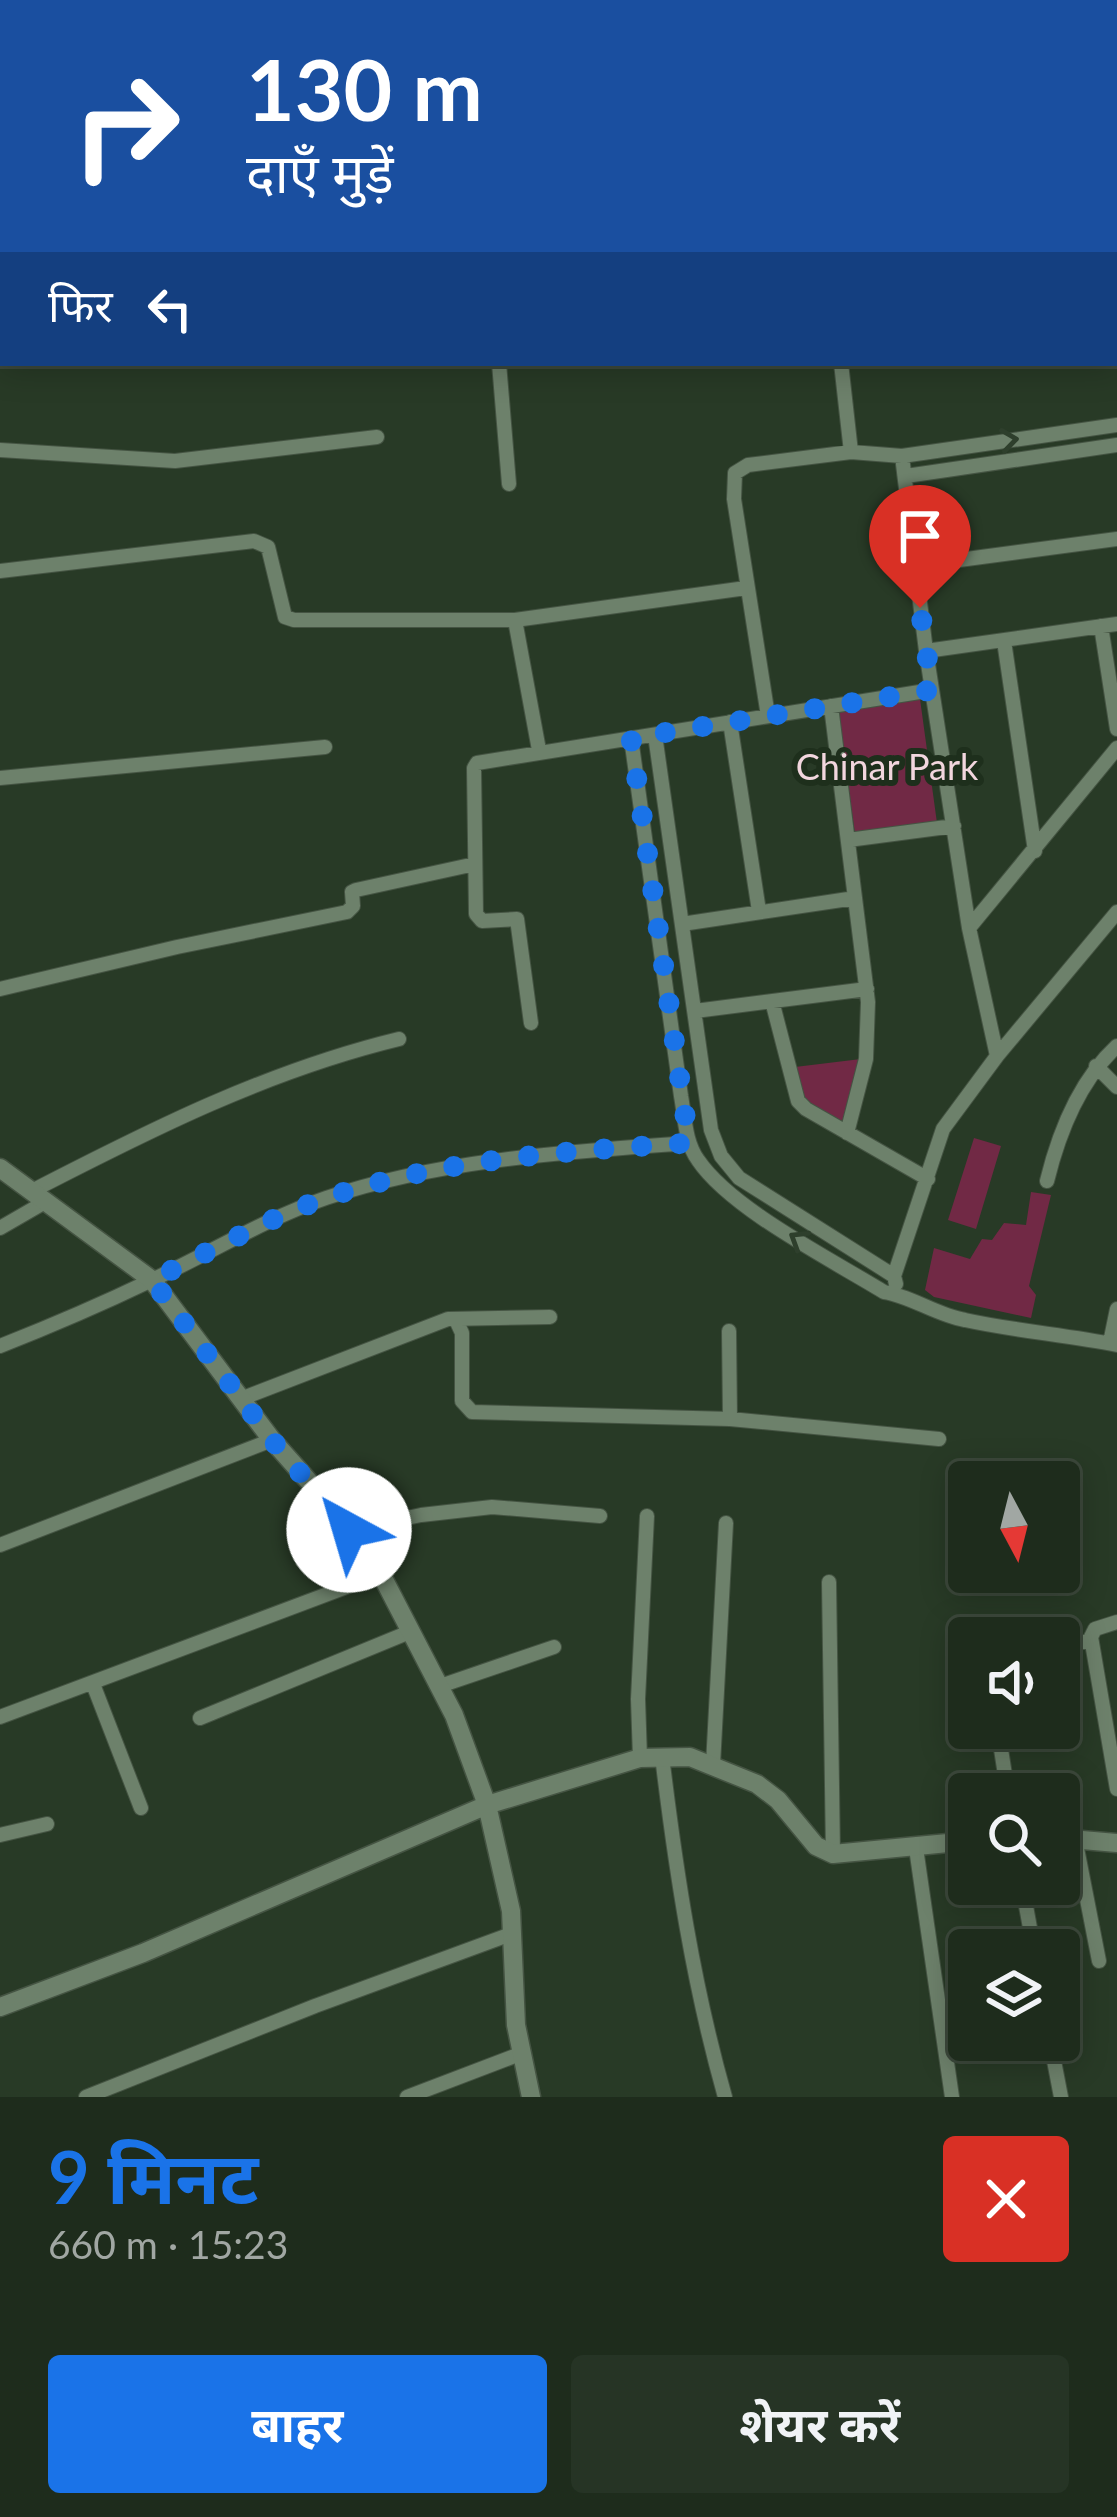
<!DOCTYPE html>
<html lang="hi">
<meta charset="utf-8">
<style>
body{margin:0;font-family:Lato,"Noto Sans Devanagari",sans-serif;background:#263425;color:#f1f3f6;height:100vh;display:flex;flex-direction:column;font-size:45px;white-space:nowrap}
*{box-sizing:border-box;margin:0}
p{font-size:39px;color:#a1a7a3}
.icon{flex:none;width:66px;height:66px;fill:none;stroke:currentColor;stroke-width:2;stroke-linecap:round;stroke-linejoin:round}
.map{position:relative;height:2097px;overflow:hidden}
.sheet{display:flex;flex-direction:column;background:#1e2c1c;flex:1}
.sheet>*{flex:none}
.hud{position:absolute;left:0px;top:0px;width:1119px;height:366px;box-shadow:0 6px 30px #0003,0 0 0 3px #3c483b;background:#1a4fa0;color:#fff;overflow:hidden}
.needle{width:78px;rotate:173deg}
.controls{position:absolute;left:948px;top:1461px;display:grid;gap:24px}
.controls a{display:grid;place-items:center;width:132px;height:132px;border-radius:12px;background:#1e2c1c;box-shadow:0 6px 30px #0003,0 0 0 3px #3c483b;font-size:60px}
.pin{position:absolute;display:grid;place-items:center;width:102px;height:102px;color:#fff;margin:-123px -51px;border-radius:50% 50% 50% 0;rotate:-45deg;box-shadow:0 0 12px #0007}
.pin .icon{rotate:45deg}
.me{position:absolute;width:132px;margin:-66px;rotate:321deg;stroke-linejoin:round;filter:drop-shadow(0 0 9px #0008)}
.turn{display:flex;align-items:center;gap:42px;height:252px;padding:0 48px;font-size:54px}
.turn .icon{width:156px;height:156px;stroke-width:2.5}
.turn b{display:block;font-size:84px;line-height:102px}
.then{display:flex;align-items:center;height:114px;padding:0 48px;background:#0003;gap:24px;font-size:45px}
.round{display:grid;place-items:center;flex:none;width:126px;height:126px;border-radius:12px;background:#263425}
.overview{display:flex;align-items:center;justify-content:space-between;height:204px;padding:0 48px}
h1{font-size:72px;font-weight:700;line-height:90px;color:#1a73e8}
.button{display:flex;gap:24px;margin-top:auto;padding:24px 48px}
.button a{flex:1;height:138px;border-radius:12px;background:#1a73e8;color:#fff;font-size:48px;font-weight:700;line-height:138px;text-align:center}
.button a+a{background:#263425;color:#f1f3f6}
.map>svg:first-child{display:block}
</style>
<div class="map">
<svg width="1117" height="2097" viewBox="0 0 1117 2097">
<rect width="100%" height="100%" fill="#283a26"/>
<!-- green -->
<path fill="#712945" d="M920 699 937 823 855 834 838 712Z
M861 1059 845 1123 803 1100 795 1067Z
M974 1138 1001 1146 976 1229 948 1220Z
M1031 1192 1051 1195 1029 1286 1036 1295 1031 1318 934 1297 925 1290 934 1248 970 1259 982 1239 992 1240 1004 1223 1026 1225Z"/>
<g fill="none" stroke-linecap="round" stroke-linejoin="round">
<defs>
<path id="service" d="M209 0V3"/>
<path id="minor" d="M24 0H59
M314 0V3
M370 0V3
M436 0H454
M519 0V3
M580 0 581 3
M1043 0 1044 3
M802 3 803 0
M0 6H3
M0 81 3 82
M1116 175 1117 177
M1116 286H1117
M499 363 509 484
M841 363 851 452
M0 450 175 461 377 437
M902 456 1117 425
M906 476 1117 445
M914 566 1117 539
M0 571 254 541 268 547 285 617 294 620H515L746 588
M515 620 539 750
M1101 626 1117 729
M1004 641 1035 851
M926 651 1117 624
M831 706 868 1002 866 1059 847 1133
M768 716 734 499 735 473 748 465 851 452 902 456 926 651 969 928 997 1056 943 1129 894 1276
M730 722 759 911
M655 735 711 1130 721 1156 739 1178 894 1276 896 1284
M631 738 681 1096C685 1118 685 1142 698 1160 731 1209 832 1260 884 1292 911 1296 936 1315 965 1320 1015 1331 1067 1335 1117 1345
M0 778 325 747
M848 840 954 826
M682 924 855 898
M969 928 1117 748
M0 989 177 947 347 912 353 906 352 892 356 890 475 864
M772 1001 798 1101 806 1109 928 1179
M695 1011 867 989
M531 1023 517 919 482 921 476 914 474 768 477 763 932 690
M997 1056 1117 912
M1096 1066 1117 1087
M1047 1181C1059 1132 1079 1081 1117 1046
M30 1192C150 1130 267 1071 399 1039
M0 1228 45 1202
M456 1320 462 1333V1401L472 1412 730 1419 939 1439
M729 1331 730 1419
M1110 1343 1117 1309
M0 1346C51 1326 102 1304 152 1280 210 1253 265 1219 326 1198 442 1159 568 1152 689 1143
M243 1398 448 1319 550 1317
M349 1530 421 1515 492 1507 600 1516
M0 1545 272 1440
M829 1582 833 1854
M1117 1622 1095 1629 1091 1637 1117 1789
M1059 1642H1091
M93 1684 141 1808
M440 1686 554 1647
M0 1717 381 1574
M200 1718 412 1631
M998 1730 1008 1794
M662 1756C676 1872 693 1984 725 2097
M640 1758 638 1699 647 1516
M713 1765 726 1523
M0 1835 47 1824
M1075 1838 1099 1961
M916 1848 952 2097
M1022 1884 1034 1950
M1050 2040 1061 2097
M86 2097 315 2006 511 1934
M407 2097 520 2054"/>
<path id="tertiary" d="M0 1168 152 1280 272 1440 312 1485 381 1574 454 1715 487 1805 511 1911 516 2025 531 2097
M1059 1838 1117 1843
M0 2007 143 1953 487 1805 640 1758 690 1757 757 1784 778 1800 816 1846 833 1854 969 1841"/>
</defs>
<!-- service casing -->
<use href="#service" stroke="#455443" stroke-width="10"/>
<!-- minor casing -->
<use href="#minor" stroke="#455443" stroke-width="16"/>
<!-- tertiary casing -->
<use href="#tertiary" stroke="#455443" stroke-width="21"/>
<!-- service -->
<use href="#service" stroke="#6d816b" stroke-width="8"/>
<!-- minor -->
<use href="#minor" stroke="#6d816b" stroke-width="14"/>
<!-- tertiary -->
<use href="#tertiary" stroke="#6d816b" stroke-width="18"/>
</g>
<!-- one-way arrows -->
<defs><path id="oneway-chevron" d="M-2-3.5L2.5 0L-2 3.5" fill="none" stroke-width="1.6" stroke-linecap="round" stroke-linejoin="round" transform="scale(3)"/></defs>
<g stroke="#2e3f2c">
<use href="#oneway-chevron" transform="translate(1009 440) rotate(-8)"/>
<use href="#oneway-chevron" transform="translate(798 1239) rotate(-148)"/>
</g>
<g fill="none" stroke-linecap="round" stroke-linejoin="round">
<!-- route -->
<path stroke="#1a73e8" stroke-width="21" stroke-dasharray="0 37.8" d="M349 1530 272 1440 152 1280C209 1252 266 1219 326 1198 442 1159 568 1151 689 1143L631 738 932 690 920 608"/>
</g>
<g text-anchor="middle" stroke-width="12" stroke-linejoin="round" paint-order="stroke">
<!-- park labels -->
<g font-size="36" fill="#f2d6de" stroke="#1e2f1c">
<text x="887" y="780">Chinar Park</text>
</g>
</g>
</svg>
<div class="controls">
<a><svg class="needle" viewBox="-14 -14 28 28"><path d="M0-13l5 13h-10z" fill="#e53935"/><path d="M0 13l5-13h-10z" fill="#a1a7a3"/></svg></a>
<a><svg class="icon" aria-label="sound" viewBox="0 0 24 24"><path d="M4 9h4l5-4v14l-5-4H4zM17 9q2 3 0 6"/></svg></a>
<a><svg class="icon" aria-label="search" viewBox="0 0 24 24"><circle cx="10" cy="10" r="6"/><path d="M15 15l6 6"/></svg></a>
<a><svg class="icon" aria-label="layers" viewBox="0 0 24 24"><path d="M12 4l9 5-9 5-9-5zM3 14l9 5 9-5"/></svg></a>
</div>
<div class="pin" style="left:920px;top:608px;background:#d93025"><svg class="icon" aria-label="arrive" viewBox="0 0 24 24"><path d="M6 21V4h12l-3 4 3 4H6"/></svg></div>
<svg class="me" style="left:349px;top:1530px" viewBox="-20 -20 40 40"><circle r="19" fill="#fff"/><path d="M0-13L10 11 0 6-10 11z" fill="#1a73e8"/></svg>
<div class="hud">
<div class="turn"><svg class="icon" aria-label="right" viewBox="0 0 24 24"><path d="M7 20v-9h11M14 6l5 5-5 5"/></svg><div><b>130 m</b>दाएँ मुड़ें</div></div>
<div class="then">फिर<svg class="icon" aria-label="left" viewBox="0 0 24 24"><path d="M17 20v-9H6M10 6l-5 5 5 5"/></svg></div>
</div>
</div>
<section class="sheet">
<div class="overview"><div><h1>9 मिनट</h1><p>660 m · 15:23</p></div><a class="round" style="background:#d93025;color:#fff"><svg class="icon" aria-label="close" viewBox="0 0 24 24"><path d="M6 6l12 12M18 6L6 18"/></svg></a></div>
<div class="button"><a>बाहर</a><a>शेयर करें</a></div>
</section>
